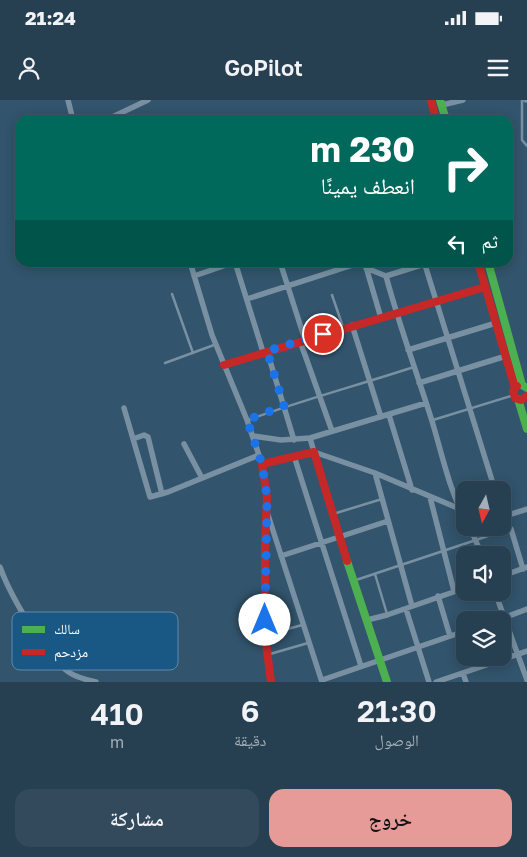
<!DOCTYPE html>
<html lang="ar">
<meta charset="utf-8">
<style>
body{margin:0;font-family:"Golos Text","Noto Naskh Arabic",sans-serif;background:#324a5b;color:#f1f3f6;direction:rtl;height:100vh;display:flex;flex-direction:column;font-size:19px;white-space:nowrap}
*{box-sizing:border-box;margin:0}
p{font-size:16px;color:#a4afb7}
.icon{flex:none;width:28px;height:28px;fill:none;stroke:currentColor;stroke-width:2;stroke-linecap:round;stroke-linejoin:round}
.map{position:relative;height:582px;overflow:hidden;direction:ltr}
.panel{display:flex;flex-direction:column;background:#263f51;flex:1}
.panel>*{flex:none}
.banner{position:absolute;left:15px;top:15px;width:498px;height:152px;border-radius:15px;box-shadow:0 2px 12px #0003,0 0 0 1px #425868;direction:rtl;background:#00695c;color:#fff;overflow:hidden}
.needle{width:32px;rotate:188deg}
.fabs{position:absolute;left:456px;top:381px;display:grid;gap:10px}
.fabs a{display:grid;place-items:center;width:55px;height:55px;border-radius:10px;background:#263f51;box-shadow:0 2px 12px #0003,0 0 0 1px #425868;font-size:25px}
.pin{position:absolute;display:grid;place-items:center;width:42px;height:42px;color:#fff;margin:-21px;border:2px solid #fff;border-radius:50%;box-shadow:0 1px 5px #0007}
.me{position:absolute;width:55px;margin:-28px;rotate:0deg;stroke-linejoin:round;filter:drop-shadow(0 0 4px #0008)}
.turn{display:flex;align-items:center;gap:18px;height:105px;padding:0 15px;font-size:22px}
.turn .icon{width:65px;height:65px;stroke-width:2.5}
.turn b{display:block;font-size:35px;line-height:42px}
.then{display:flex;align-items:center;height:48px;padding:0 15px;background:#0003;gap:10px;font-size:19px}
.eta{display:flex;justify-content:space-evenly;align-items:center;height:85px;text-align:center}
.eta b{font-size:30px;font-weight:600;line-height:35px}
.button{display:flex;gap:10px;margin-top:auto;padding:10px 15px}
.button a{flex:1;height:58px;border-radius:15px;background:#e69b98;color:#111;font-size:20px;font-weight:600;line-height:58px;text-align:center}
.button a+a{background:#324a5b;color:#f1f3f6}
.status{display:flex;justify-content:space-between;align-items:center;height:35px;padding:0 25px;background:#263f51;direction:ltr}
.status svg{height:14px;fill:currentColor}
header{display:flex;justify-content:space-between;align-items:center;height:65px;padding:0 15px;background:#263f51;font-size:22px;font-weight:600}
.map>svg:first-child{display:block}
</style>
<div class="status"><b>21:24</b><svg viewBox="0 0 49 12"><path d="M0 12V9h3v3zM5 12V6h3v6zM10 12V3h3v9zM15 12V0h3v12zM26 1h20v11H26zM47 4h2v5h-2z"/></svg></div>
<header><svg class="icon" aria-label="menu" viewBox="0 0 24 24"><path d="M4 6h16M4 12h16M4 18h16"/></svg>GoPilot<svg class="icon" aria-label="person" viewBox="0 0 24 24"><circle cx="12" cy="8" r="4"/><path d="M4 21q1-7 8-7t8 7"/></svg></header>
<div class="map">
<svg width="527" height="582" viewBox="0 0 527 582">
<rect width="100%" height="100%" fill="#32546c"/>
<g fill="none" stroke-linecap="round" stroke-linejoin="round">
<!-- lane -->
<path stroke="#7890a2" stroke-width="2.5" d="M522 0V40L527 46
M172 194 193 253
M332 195 343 227
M165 263 214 245
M248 320C302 300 359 285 414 267
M433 320 514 295
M333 414 382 399
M375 474 387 514
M356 480 509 429
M266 535 302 525
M270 554 308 543"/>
<!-- street -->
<path stroke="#7890a2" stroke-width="5.5" d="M68 0 73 20
M526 0H527
M442 5 463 0
M106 20 148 0
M190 162 212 235 247 320 262 364
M235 162 263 252
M280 162 305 240
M425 165 495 390
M366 167 381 218
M366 168 386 176 431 162
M194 176 235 162
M386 176C399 225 417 273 432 321 442 354 449 389 465 419
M247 199 362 162
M352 225 381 317
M300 241 332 331
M408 250 496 223
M267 251 294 340
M419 283 506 256
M124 308 150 397 168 392 259 355
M389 315 412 390
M253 336 281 340 310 338 426 303
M310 338 314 352 375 373 460 409
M133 339 144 335 148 337 162 394
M184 344 202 378
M294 356 361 566
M375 373 412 506
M430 397 454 491
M268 415 322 582
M502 417 527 409
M470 428 482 455
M511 429 523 469
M281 456 388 421
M0 467C10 495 46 558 70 573 78 578 87 580 96 582
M502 476 527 467
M495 492 527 580
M438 496 450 536
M406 509 429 582
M367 520 387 515 465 488
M498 520 527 509
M463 573 466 582
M322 580 465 531
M436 582 527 551"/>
<!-- fast -->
<path stroke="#4caf50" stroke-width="8" d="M440 0 446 20
M488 162 522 285 527 288
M518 299 527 329
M347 461 387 582"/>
<!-- jam -->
<path stroke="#c62828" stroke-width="8" d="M431 0 436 20
M478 162 515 288
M224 265 485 187
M517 286 513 291 515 298 521 300 527 296
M271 582 265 535V441L267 397 262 364 314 352 347 461"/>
</g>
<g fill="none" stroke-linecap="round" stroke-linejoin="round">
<!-- route -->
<path stroke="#1a73e8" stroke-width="9" stroke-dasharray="0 16.2" d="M265 520 267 397 262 364 247 320 284 306 267 251 323 234"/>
</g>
<!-- legend -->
<rect x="12" y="512" width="166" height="58" rx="8" fill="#195785" stroke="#5e89aa" stroke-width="1"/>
<rect x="22" y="526" width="23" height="7" fill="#4caf50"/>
<rect x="22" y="549" width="23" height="6" fill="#c62828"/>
<g font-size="14" fill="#fff">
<text x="54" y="534">سالك</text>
<text x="54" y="557">مزدحم</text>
</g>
</svg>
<div class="fabs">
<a><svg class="needle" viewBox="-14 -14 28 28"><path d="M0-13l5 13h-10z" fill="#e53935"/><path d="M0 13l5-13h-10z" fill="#a4afb7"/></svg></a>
<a><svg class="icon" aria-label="sound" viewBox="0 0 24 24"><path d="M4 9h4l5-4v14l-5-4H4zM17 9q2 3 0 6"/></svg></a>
<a><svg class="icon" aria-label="layers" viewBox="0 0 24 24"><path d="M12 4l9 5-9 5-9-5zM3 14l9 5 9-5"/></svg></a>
</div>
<div class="pin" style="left:323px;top:234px;background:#d93025"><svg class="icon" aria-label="arrive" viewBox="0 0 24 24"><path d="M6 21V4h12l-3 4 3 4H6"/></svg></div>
<svg class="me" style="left:265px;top:520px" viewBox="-20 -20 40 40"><circle r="19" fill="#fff"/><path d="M0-13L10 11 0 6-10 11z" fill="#1a73e8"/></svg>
<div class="banner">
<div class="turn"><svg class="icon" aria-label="right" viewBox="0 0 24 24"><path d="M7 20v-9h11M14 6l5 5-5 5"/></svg><div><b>230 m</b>انعطف يمينًا</div></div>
<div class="then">ثم<svg class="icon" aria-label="left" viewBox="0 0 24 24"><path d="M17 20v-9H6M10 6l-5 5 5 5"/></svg></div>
</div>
</div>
<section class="panel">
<div class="eta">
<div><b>21:30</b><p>الوصول</p></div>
<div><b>6</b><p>دقيقة</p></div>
<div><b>410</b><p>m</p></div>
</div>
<div class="button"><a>خروج</a><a>مشاركة</a></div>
</section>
